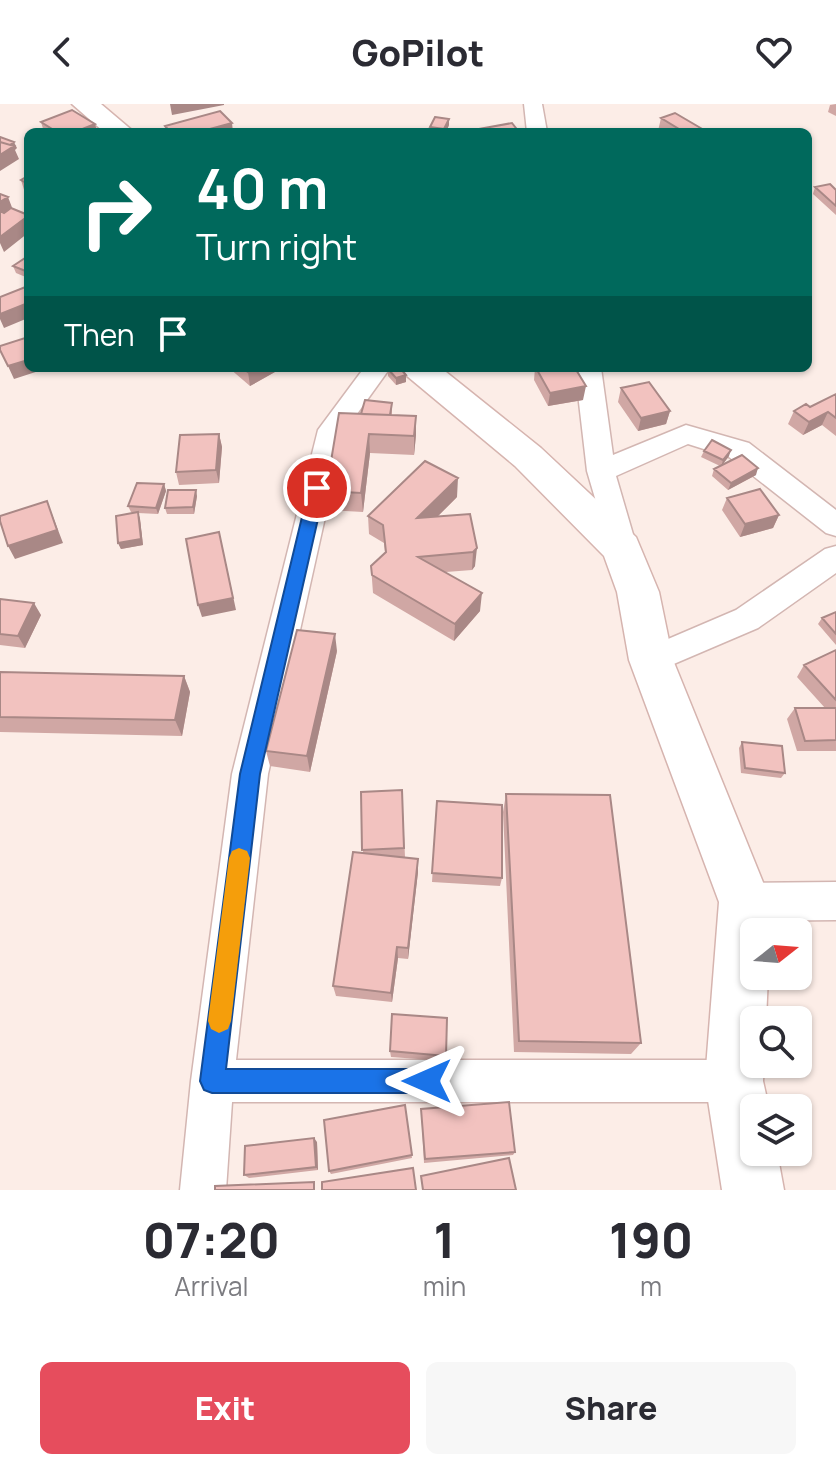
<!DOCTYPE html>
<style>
body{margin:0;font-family:Manrope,sans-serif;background:#f7f7f7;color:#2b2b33;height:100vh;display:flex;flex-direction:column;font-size:30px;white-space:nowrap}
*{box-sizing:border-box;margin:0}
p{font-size:26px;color:#7c7c81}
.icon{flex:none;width:44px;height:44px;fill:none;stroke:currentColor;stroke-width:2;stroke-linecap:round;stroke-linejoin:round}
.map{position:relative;height:1086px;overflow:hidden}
.details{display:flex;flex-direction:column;background:#fff;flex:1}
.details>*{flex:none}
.hud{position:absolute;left:24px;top:24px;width:788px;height:244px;border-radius:12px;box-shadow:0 2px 6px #0004;background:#00695c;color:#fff;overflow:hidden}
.needle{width:52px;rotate:73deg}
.fabs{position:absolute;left:740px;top:814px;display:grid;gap:16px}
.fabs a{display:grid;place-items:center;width:72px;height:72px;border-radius:12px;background:#fff;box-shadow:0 2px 6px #0004;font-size:40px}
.pin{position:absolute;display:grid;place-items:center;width:68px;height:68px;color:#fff;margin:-34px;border:4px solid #fff;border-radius:50%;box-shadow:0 2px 8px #0007}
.me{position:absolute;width:88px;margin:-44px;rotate:270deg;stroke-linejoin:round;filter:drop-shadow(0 0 6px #0008)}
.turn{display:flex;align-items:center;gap:28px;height:168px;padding:0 40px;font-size:36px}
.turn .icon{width:104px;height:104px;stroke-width:2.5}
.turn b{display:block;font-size:56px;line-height:68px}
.then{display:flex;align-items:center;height:76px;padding:0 40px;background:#0003;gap:16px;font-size:30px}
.eta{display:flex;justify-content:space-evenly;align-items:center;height:136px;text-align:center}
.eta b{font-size:48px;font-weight:800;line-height:56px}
.action{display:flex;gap:16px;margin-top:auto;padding:16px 40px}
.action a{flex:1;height:92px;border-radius:12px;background:#e64d5d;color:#fff;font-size:32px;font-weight:800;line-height:92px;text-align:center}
.action a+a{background:#f7f7f7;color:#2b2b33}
header{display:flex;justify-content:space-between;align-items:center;height:104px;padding:0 40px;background:#fff;font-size:36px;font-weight:800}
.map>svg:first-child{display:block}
</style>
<header><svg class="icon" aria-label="back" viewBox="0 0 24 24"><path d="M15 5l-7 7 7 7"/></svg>GoPilot<svg class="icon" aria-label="heart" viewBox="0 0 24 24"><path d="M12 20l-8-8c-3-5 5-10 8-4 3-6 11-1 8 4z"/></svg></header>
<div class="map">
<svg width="836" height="1086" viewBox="0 0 836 1086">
<rect width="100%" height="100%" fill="#fcede7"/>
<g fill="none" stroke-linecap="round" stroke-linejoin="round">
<defs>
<path id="minor" d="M524 0H542L547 28H527Z
M364 264H390L344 328 268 670 236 956H734L749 962 755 977 749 992 734 998H232L226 1086H180L191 977 232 670 318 326Z
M575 264H601L613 351 686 321 749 339 836 406V432L826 429 729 353 688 340 616 372 637 444 632 452 622 455 612 452 587 367Z
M836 442V469L758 524 662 565 651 569 640 565 635 556 640 547 736 506 825 445Z
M836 778V816L745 817 731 811 726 798 731 785 745 779Z"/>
<path id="secondary" d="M72 0H101L134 28H104Z
M402 264H441L541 344 636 433 659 488 673 556 771 798 770 828H754V872H768L766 916H754V960H764L763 977 769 1004H754V1048H777L784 1086H722L705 977 719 798 629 556 617 488 604 452 515 362 407 272Z"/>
</defs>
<!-- minor casing -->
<use href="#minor" stroke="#d3b6b2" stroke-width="3"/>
<!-- secondary casing -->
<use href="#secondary" stroke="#d6b4af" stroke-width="3"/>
<!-- minor -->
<use href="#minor" fill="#fff" fill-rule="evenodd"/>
<!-- secondary -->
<use href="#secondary" fill="#fff" fill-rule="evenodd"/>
</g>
<!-- wall -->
<path fill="#d0a7a4" d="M836 0V12L828 8 830 1Z
M661 14 704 26V28H660L658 27Z
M41 18 95 20 97 28H44Z
M449 21 446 28H430V23Z
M28 72V90L25 89 21 76Z
M815 83 836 86V111L813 90Z
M28 152V174L16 169 13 162Z
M229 264H282L250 282Z
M535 264 583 296 548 302 534 276Z
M388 265 406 271V278L396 281 388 272Z
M621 284 670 307 666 320 638 327 618 298Z
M836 290V332L822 321 803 331 788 320 794 307 810 303Z
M392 299V311L416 331 414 351 370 349 363 408 328 406 326 387 362 310Z
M219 330 222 343 219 379 179 381 176 368Z
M704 347 729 352 722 361 756 371 728 386 712 372 714 365 720 362 701 353Z
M164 380 166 387 158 410 138 409 140 415 143 441 121 445 118 439 136 409 131 408 128 402Z
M197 392 194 410H167L165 404Z
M457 393 437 413 470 410 475 462 472 466 446 468 480 507 454 537 373 489 371 462 385 449 384 439 369 430 368 412Z
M727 394 779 411 773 424 740 433 722 406Z
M0 495 41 511 25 544 0 541Z
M836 508V541L818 520 822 514Z
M836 546V647H797L787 615 795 604H825L797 573 804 561Z
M337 547 310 668 270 662 266 647Z
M0 568 184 572 190 588 182 632 0 628Z
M742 638 785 669 781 674 741 669 739 644Z
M402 686 405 753 418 768 408 855 398 854 392 898 336 892 333 882 363 749 361 688Z
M506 690 641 939 631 950 514 948 503 708Z
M437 697 502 774 500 782 432 778Z
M447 914 445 957 391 953 390 947Z
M405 1001 412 1054 331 1070 329 1067Z
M421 1005 515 1048 513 1051 424 1059Z
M317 1038 318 1066 249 1074 244 1071Z"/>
<!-- shaded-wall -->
<path fill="#a98886" d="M170 0H224V1L172 11Z
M449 15V21L446 28H444V25Z
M232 19 233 28H199Z
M95 20 97 28H75Z
M14 38 17 44 15 46 19 55 0 67V51L6 43Z
M8 93 13 106 0 114V98Z
M28 112V129L4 148 0 139V133Z
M28 199V214L4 224 0 215V210Z
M28 256V264H48L14 275 8 262Z
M256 264H282L250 282 248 268Z
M406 271V278L396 281V274Z
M586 282 583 296 548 302 550 289Z
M670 307 666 320 638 327 641 314Z
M828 308 822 321 803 331 809 318Z
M416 312V331L414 351V332Z
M219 330 222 343 219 379 216 366Z
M369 330 370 349 363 408 361 389Z
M731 346 729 352 721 363 723 356Z
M758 364 756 371 728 386 731 379Z
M458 374 457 393 417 433V414Z
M164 380 166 387 158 410 156 404Z
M196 386 197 392 194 410 193 403Z
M47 397 63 439 15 455 8 442Z
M138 408 140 415 143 441 121 445 118 439Z
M779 411 773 424 740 433 745 420Z
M222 441 236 506 202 513 198 501Z
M477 444 475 462 472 466 473 448Z
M482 489 480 507 454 537 455 520Z
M34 499 41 511 25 544 18 532Z
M335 530 337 547 310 668 307 652Z
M184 572 190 588 182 632 175 616Z
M418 755V768L408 855V844Z
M397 843 398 854 392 898 391 889Z
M314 1034 317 1038 318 1066 316 1063Z"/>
<!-- building -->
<path fill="#f2c2bf" stroke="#a98886" stroke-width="2" d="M72 6 95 20 75 28H57L41 18Z
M220 7 232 19 199 28H170L165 22Z
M675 9 704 26 699 28H684L661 14Z
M435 13 449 15 444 25 430 23Z
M512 19 519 28H481L479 25Z
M0 33 14 38 10 41 0 38Z
M0 38 14 42 0 51Z
M28 72V80L21 76Z
M830 80 836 86V102L815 83Z
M0 90 8 93 0 98Z
M11 104 28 111V112L0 133V107L4 109Z
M28 152V168L13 162Z
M28 182V199L0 210V193Z
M28 233V256L8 262 0 246V242Z
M242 264H256L248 268Z
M390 264H400L406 271 396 274 388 265Z
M536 264H575L586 282 550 289Z
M649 278 670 307 641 314 621 284Z
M836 290V314L828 308 809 318 794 307 806 300 810 303Z
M365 296 392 299 390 311 361 310Z
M339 309 416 312 414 332 369 330 361 389 326 387Z
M219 330 216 366 176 368 180 331Z
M712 336 731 346 723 356 704 347Z
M742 351 758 364 731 379 714 365Z
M425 357 458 374 417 414 470 410 477 444 473 448 418 453 482 489 455 520 372 471 371 462 386 448 383 421 368 412Z
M137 379 164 380 156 404 128 402Z
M760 385 779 411 745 420 727 394Z
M168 386H196L193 403 165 404Z
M47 397 57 426 8 442 0 417V412Z
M138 408 141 435 118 439 116 412Z
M219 428 233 494 198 501 186 435Z
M0 495 34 499 18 532 0 530Z
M836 508V530L822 514Z
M297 526 335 530 307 652 266 647Z
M836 546V596L804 561Z
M0 568 184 572 175 616 0 613Z
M795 604H836V636L805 637Z
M742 638 782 642 785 669 745 664Z
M402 686 404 744 362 746 361 688Z
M506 690 610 691 641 939 519 937Z
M437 697 502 701V774L432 769Z
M353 748 418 755 408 844 397 843 391 889 333 882Z
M392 910 447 914 446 952 390 947Z
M509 998 515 1048 425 1055 421 1005Z
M405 1001 412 1051 329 1067 324 1016Z
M314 1034 316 1063 244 1071 245 1042Z
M509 1054 516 1086H423L421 1072Z
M413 1064 416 1086H322V1078Z
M314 1078V1086H215V1082Z"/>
<!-- route -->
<path fill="#1a73e8" stroke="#114b97" stroke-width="2" d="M317 378 325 384 260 670 226 965H427L436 968 439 977 436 986 427 989H212L204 986 200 977 240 670 309 384Z"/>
<!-- slow -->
<path fill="#f59e0b" d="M239 744 247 747 250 754 231 917 228 925 219 929 211 925 208 917 229 754 232 747Z"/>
</svg>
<div class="fabs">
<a><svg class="needle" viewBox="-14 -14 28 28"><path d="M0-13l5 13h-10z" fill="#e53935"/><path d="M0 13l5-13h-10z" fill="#7c7c81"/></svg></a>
<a><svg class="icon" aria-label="search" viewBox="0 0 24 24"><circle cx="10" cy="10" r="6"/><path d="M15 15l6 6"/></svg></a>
<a><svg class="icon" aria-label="layers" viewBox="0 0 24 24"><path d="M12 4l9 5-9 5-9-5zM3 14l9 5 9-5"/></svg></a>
</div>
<div class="pin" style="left:317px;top:384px;background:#d93025"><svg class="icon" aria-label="arrive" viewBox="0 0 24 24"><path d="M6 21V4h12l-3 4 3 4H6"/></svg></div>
<svg class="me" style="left:427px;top:977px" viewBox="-20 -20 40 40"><path d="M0-17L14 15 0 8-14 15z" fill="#1a73e8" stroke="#fff" stroke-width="4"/></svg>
<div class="hud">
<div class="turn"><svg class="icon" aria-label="right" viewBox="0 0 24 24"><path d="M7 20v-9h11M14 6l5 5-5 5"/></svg><div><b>40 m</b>Turn right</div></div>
<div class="then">Then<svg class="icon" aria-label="arrive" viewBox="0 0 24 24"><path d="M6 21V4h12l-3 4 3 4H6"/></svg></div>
</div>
</div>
<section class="details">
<div class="eta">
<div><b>07:20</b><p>Arrival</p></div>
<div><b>1</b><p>min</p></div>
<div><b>190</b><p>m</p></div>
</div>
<div class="action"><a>Exit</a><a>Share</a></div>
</section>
